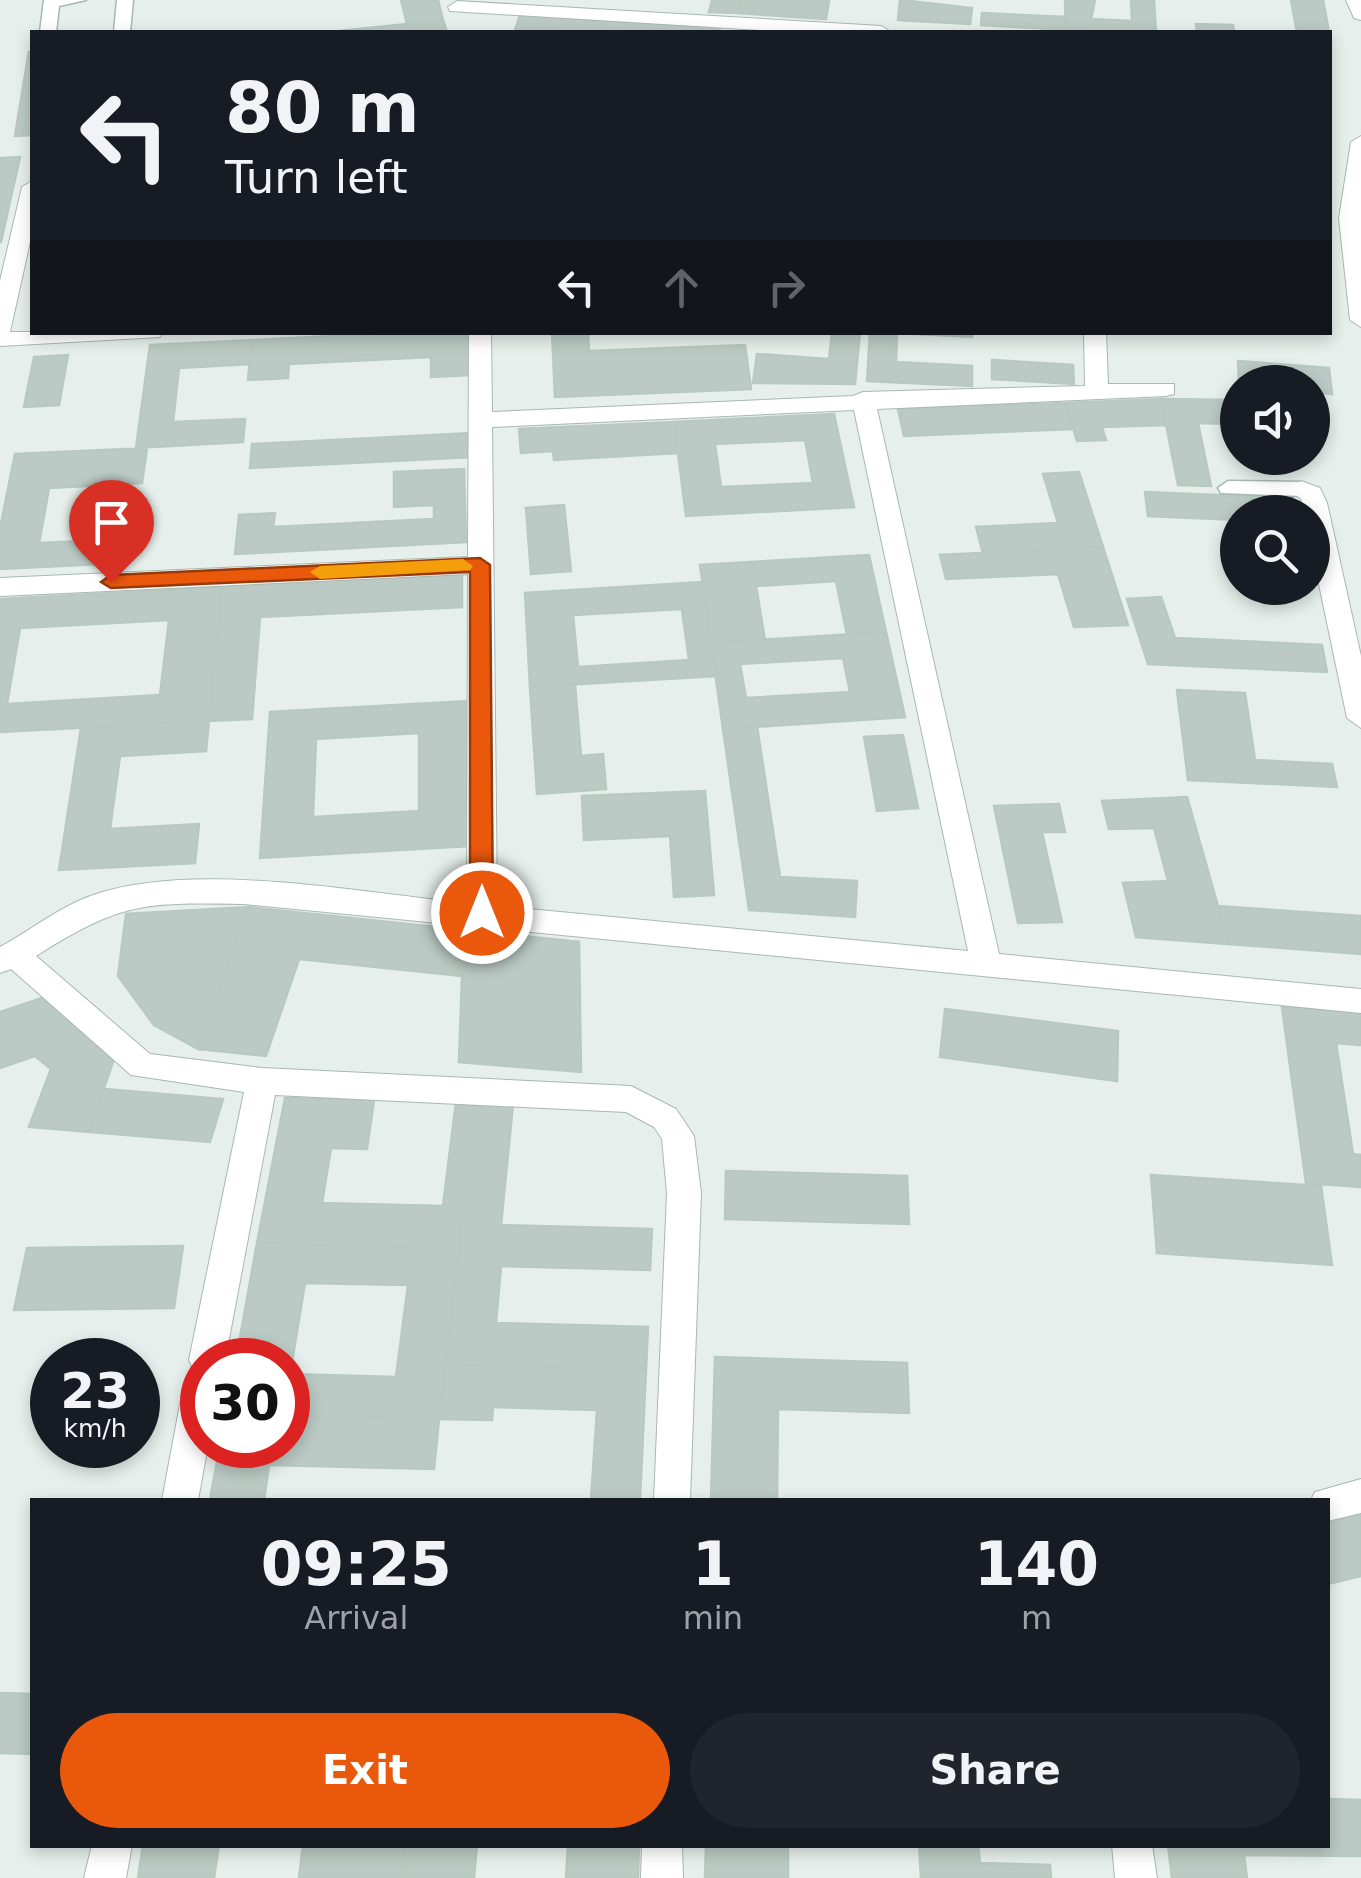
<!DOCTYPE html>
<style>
body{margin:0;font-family:"DejaVu Sans",sans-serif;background:#20242c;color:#f1f3f6;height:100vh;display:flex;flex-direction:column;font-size:38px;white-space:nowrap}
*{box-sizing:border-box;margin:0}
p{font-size:32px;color:#9ea1a6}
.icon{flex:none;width:55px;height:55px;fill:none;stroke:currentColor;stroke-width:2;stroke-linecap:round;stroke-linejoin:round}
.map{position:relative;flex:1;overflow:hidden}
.details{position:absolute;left:30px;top:1498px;width:1300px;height:350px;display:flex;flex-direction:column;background:#171b24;border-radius:0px;box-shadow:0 5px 15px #0003}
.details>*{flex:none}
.top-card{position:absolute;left:30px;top:30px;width:1302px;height:305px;border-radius:0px;box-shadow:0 5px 15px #0003;background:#171b24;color:#f1f3f6;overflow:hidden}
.fabs{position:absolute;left:1220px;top:365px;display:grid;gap:20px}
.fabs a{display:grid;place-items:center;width:110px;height:110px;border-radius:50%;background:#171b24;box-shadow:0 5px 15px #0003;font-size:50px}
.speed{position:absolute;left:30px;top:1338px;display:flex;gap:20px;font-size:50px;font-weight:700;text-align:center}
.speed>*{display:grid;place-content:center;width:130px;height:130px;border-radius:50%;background:#171b24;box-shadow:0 5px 15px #0003;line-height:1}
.speed small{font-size:25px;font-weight:400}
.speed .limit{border:15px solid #d22;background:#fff;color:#111}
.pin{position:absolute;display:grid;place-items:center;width:85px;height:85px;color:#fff;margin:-102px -42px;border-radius:50% 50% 50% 0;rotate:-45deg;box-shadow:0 0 10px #0007}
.pin .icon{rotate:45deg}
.me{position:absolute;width:110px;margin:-55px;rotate:0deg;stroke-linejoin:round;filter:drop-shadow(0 0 8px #0008)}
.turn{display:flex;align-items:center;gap:35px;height:210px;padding:0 30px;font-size:45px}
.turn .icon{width:130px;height:130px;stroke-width:2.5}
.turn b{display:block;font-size:70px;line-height:85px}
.lanes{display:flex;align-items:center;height:95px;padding:0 30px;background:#0003;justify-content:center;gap:50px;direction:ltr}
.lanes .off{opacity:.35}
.eta{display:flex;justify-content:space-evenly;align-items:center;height:170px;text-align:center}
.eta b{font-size:60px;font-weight:700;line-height:70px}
.cta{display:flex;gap:20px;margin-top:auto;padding:20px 30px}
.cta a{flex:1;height:115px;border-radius:60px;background:#ea580c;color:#fff;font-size:40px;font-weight:700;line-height:115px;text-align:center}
.cta a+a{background:#20242c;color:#f1f3f6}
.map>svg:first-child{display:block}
</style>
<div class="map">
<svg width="1361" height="1878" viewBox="0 0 1361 1878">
<rect width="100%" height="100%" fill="#e6efeb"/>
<!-- building -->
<path fill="#bbcac4" stroke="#b8c9c2" stroke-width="2.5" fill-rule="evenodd" d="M401 0H438L443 20 407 24Z
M712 0H742L739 13 709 12Z
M742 0H783L780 16 739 13Z
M783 0 829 1 826 19 780 16Z
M900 0 972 8 970 24 898 20Z
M1065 0H1095L1091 19 1132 21 1131 0H1154L1156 32 1066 30Z
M1291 0H1323L1329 32H1297Z
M982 13 1065 17 1066 30 981 25Z
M520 15 720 27 719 32 515 30Z
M443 20 447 32 339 31 407 24Z
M1196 24 1233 25 1234 32H1197Z
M29 51 32 135 15 136Z
M20 157 1 242H0V158Z
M411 332H469L470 375 431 377V357L289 364 288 378 248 380 252 340Z
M552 332H588L589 351 745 345 751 389 555 397Z
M832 332H860L855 384 753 383 757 354 829 359Z
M870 332H972V337L897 333 896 362 972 366V386L867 381Z
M252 340 250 364 179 368 173 422 245 419 243 442 136 448 150 345Z
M68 355 59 405 24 407 34 357Z
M992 360 1073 365 1074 384 992 379Z
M1238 361 1329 368 1332 394 1312 392V382H1239Z
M1161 399 1166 425 1102 427 1106 440 1077 441 1066 403Z
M1161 399 1238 400V424L1198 423 1211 486 1178 485Z
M1066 403 1073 429 904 436 898 409Z
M834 414 854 507 686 516 674 422ZM805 440 813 483 721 487 715 444Z
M674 422 678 453 554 460 553 451 521 453 519 429Z
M472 433 473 457 250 468 252 444Z
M147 448 142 483 49 488 42 527 0 529 15 454Z
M464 469 466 542 353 548 354 523 434 519V505L394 507V472Z
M1079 472 1103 547 983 553 976 527 1058 523 1043 474Z
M1145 492 1291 498 1294 512H1238V520L1148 516Z
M564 505 571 571 531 574 526 508Z
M275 513 273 527 354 523 353 548 235 554 239 515Z
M42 527 39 543 102 540 99 564 0 569V529Z
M1103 547 1128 625 1074 627 1058 574 946 579 940 555Z
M869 555 886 632 847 635 836 581 756 586 765 640 711 643 700 565Z
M462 575V607L260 617 252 719 209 721 222 587Z
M702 582 716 676 530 687 525 593ZM682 609 689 660 578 667 573 615Z
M222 587 209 721 0 732V599ZM169 620 160 695 7 704 20 628Z
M1161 597 1175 638 1322 645 1327 672 1148 664 1127 599Z
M886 632 905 717 723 729 711 643ZM843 658 850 692 746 698 740 664Z
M575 684 581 756 603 754 606 789 537 794 530 687Z
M1177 690 1245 693 1255 760 1332 764 1337 787 1188 780Z
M467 701 469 846 260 858 270 712ZM419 733V811L313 817 316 739Z
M209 721 206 751 120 756 110 829 199 824 195 863 59 870 81 728Z
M757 726 780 877 857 881 855 917 749 910 723 729Z
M903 735 918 808 877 811 864 737Z
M705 791 714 895 674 897 670 836 584 840 582 796Z
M1187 797 1218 906 1229 944 1136 937 1123 883 1168 881 1154 828 1109 829 1102 801Z
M1059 804 1065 832H1042L1062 922 1018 923 994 806Z
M1218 906 1361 916V954L1229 944Z
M248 907 198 1049 154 1025 118 976 126 914Z
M248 907 579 942 581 1072 459 1062 462 976 299 959 266 1056 198 1049Z
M45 997 115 1056 89 1132 29 1127 51 1069 35 1056 0 1068V1012Z
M1282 1007 1361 1012V1045L1336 1043 1353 1154 1361 1155V1187L1306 1183Z
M945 1009 1118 1031 1117 1081 940 1057Z
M104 1089 223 1099 210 1142 89 1132Z
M285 1098 374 1100 367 1149 331 1148 322 1203 443 1206 456 1102 513 1104 501 1225 462 1224 459 1248 257 1243Z
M726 1171 907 1176 909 1224 725 1219Z
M1151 1175 1321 1186 1332 1265 1157 1253Z
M462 1224 652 1229 650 1270 501 1266 496 1323 648 1327 646 1369 446 1364Z
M257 1243 459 1248 439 1419 288 1415V1360H236ZM305 1283 408 1285 396 1377 290 1374Z
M183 1246 174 1308 14 1310 27 1248Z
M715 1357 907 1363 909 1413 778 1409 777 1500H711Z
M446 1364 646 1369 640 1500H591L597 1410 493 1407 492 1420 439 1419Z
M288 1415 439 1419 434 1469 269 1465 264 1500H210L220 1445H288Z
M1361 1514V1576L1328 1584V1521Z
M0 1693 32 1694V1754L0 1753Z
M1328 1799 1361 1800V1856L1244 1855 1247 1878H1172L1168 1845H1328Z
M143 1845H219L214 1878H138Z
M303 1845H404L401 1878H299Z
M404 1845H477L474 1878H401Z
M568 1845H639L638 1878H566Z
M706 1845H788V1878H705Z
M919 1845H978L980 1863 1050 1865 1051 1878H921Z"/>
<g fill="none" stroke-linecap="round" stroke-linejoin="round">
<defs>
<path id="service" d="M44 0H86L59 6 56 32H40Z
M117 0H133L130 32H114Z
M1228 481 1301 482 1311 489 1301 496 1221 493 1218 488Z"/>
<path id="minor" d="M1346 0H1361V20L1354 18Z
M457 1 881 26 891 32H793L450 11 448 7Z
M1361 136V327L1350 320 1339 218 1351 142Z
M32 181V233L10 332H163L160 337 0 346V281L22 187Z
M469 332H491L492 412 853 396 863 392 1085 386 1084 332H1106L1108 384H1174V394L1166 396 877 409 999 954 1361 989V1013L244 904C144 902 121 902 36 956L150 1054 262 1068 631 1086 676 1109 694 1136 701 1193 690 1500H654L667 1193 662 1139 654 1127 626 1112 275 1095 225 1360H202V1445H208L198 1500H162L184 1383 194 1370 189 1360 244 1092 131 1075 11 969 0 973V947C31 930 59 907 93 895 196 860 359 893 467 903L468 574 0 596V578L468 557ZM854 410 968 951 497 906 492 427Z
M1301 481 1320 488 1327 503 1361 656V728L1347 718 1312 551V512H1305L1301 499 1289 489Z
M1361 1479V1513L1328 1521V1500H1311L1315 1492Z
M92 1845H132L126 1878H84Z
M642 1845H682L683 1878H641Z
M1112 1845H1152L1157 1878H1115Z"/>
</defs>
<!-- service casing -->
<use href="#service" stroke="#a8b8b2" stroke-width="3"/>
<!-- minor casing -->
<use href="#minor" stroke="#a8b8b2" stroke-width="2"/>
<!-- service -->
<use href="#service" fill="#fff" fill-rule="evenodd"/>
<!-- minor -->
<use href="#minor" fill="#fff" fill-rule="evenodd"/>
</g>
<!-- route -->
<path fill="#ea580c" stroke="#983908" stroke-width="2.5" d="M480 558 490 565 493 913 482 922 470 913V572L111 588 101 582 111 575Z"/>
<!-- slow -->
<path fill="#f59e0b" d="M463 559 473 566 470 570 320 579 310 572 320 566Z"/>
</svg>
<div class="fabs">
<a><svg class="icon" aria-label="sound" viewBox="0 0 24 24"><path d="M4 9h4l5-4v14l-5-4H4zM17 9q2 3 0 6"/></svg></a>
<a><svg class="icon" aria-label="search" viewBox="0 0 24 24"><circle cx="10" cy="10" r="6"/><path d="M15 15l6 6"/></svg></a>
</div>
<div class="speed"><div>23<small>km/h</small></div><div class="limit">30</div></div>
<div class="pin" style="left:111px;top:582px;background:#d93025"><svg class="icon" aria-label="arrive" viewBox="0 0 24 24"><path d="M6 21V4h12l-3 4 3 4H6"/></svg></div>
<svg class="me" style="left:482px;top:913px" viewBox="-20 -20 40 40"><circle r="17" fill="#ea580c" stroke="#fff" stroke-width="3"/><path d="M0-11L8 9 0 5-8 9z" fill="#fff"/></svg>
<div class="top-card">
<div class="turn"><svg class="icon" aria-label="left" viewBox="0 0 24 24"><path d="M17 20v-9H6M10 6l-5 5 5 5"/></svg><div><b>80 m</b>Turn left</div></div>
<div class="lanes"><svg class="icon" aria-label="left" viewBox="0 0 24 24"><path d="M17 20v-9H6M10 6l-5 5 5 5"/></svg><svg class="icon off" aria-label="ahead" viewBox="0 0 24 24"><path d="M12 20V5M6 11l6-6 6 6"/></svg><svg class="icon off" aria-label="right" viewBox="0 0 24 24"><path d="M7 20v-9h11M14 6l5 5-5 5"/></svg></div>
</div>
<section class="details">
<div class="eta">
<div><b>09:25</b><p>Arrival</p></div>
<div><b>1</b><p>min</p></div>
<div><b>140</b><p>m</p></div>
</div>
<div class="cta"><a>Exit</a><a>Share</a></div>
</section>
</div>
